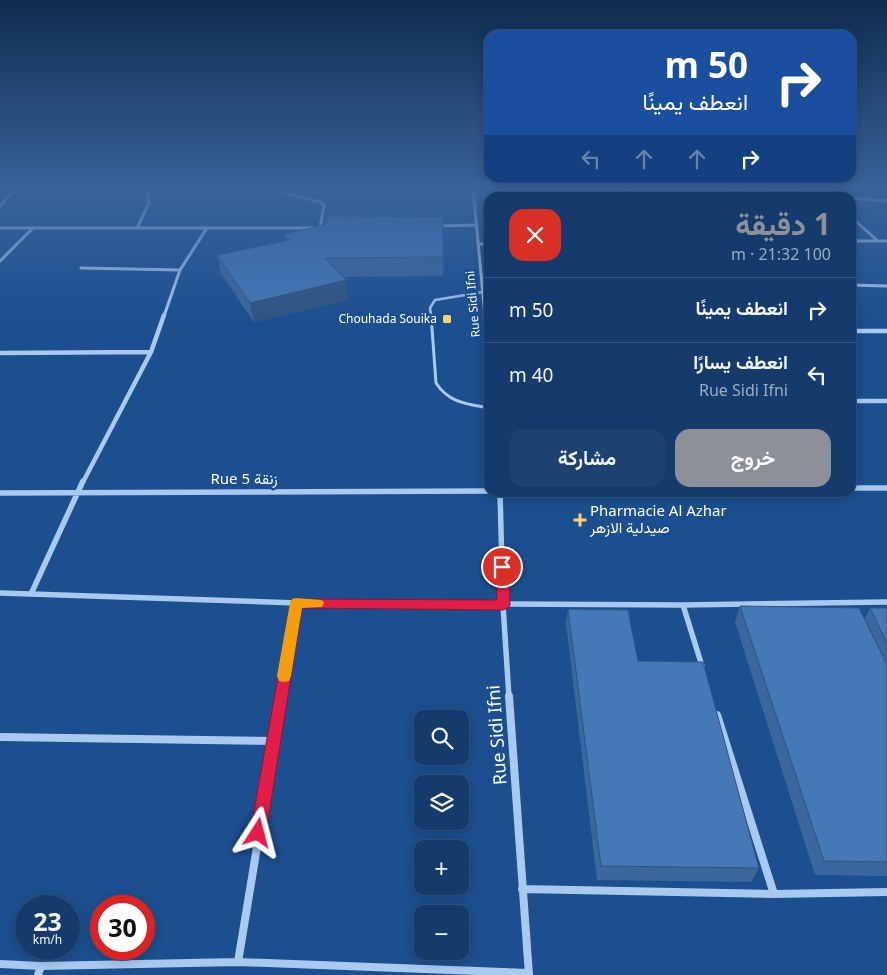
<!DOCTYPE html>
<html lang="ar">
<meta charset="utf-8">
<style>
body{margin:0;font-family:"Noto Sans",Vazirmatn,sans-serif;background:#1d4271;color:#f1f3f6;direction:rtl;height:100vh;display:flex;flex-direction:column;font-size:19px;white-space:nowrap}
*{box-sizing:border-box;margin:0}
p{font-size:16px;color:#9dadc1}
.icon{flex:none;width:28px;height:28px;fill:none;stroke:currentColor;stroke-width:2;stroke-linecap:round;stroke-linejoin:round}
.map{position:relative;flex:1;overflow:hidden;direction:ltr}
.sheet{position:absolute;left:484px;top:192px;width:372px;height:305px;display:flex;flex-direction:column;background:#143b6b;border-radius:15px;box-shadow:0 2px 12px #0003,0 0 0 1px #33557e;direction:rtl}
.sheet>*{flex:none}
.guide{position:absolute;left:484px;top:30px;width:372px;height:152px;border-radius:15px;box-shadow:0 2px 12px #0003,0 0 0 1px #33557e;direction:rtl;background:#1a4fa0;color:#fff;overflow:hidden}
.tools{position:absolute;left:414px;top:710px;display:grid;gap:10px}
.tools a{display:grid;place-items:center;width:55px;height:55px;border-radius:10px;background:#143b6b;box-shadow:0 2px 12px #0003,0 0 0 1px #33557e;font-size:25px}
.speed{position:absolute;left:15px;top:895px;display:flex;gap:10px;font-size:25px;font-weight:700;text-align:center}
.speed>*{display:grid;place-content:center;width:65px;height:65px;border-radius:50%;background:#143b6b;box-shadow:0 2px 12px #0003,0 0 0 1px #33557e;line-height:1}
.speed small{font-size:12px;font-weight:400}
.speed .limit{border:8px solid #d22;background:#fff;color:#111}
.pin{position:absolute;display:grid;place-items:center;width:42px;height:42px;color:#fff;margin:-21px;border:2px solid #fff;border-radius:50%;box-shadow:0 1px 5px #0007}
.me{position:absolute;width:55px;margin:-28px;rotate:9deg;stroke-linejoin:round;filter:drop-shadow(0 0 4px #0008)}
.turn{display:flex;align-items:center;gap:18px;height:105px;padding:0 25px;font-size:22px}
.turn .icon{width:65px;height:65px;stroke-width:2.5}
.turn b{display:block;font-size:35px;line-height:42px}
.lanes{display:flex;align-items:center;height:48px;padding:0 25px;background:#0003;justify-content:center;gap:25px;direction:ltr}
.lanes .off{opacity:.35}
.round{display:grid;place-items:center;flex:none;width:52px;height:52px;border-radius:15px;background:#1d4271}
.overview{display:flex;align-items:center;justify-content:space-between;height:85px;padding:0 25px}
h1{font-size:30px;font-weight:700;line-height:38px;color:#8c9099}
.primary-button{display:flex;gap:10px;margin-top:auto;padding:10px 25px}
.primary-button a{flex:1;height:58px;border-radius:15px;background:#8c9099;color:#fff;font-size:20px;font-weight:700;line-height:58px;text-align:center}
.primary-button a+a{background:#1d4271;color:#f1f3f6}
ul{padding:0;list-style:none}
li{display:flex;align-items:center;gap:15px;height:65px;padding:0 25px;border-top:1px solid #33557e}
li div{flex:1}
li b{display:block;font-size:19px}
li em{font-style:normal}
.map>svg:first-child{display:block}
</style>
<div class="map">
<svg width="887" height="975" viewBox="0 0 887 975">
<rect width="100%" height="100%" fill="#1b4f8f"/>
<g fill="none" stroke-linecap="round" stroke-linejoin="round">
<!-- service-far1 -->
<path stroke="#a9c9ee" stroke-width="2.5" d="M431 316 430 308 435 300 483 292"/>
<!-- service -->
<path stroke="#a9c9ee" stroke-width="3" d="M431 315 436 383C449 403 467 404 489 408"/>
<!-- minor-far3 -->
<path stroke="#a9c9ee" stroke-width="3" d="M275 188 280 192 321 202 324 206 320 228
M473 188 485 316
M626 188 629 194 639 198
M735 188 742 198
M764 188 846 198
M851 198 887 201
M0 206 16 188
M851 217 878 241
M438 226 477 225
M0 228H317
M137 228 149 203 147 188
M851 241H887
M478 244H489
M0 261 33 228
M81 268 180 270
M851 285 887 286
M164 316 180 270 207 228"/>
<!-- minor-far2 -->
<path stroke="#a9c9ee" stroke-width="4.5" d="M485 315 489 357
M851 331H887
M0 353 151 352
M851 401H887
M83 482 151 352 164 315"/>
<!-- minor-far1 -->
<path stroke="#a9c9ee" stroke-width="5.5" d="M851 488H887
M500 492 503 605 509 697
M0 493 489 491
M0 593 297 603 683 605 887 602
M31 594 83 481
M683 605 702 666
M282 697 297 603"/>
<!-- minor -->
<path stroke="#a9c9ee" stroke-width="8" d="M509 696 529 975
M717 715 774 894
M0 737 273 741
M522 889 774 894 887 892
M238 962 282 696
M0 964 41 966 238 962 529 973
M38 975 41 966"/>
</g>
<!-- wall -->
<path fill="#3a679d" d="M443 217V276L342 277 347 300 254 322 221 274 217 255 285 241 284 234Z
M740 606 865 619 870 608H887V876L815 875 735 622Z
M568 609 638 661 759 868 751 882 597 880 566 624Z"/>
<!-- shaded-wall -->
<path fill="#305480" d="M346 280 347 300 254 322 250 303Z"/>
<!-- building -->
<path fill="#4478b7" stroke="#305480" d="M328 216 443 217V257L325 258 346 280 250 303 217 255 290 240 284 234 324 225Z
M740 606 859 608 887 665V862L824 861Z
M870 608H887V643Z
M568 609 628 610 638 661 703 662 759 868 601 866Z"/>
<!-- sky -->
<linearGradient id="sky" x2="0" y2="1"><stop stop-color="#0f2b4f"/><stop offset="0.58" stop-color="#39639b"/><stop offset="1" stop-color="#39639b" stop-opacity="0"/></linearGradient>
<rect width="887" height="325" fill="url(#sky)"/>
<!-- route -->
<path fill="#e11d48" stroke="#92132f" d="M502 563 507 564 509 567 510 605 508 608 503 610 302 608 266 833 264 839 258 841 252 839 250 833 292 599 497 600 496 567 498 564Z"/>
<!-- slow -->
<path fill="#f59e0b" d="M296 598 322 600 324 603 322 607 302 608 291 676 289 681 284 682 279 681 277 676 290 603 292 599Z"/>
<!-- markers -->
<g fill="#ffd166" stroke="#1b4f8f" stroke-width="2">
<rect x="442" y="314" width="10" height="10" rx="2.5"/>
<path d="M577.5 512.5h5v5h5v5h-5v5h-5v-5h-5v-5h5z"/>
</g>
<g text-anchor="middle" stroke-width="5" stroke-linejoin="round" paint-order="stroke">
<!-- far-street labels -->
<g font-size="12" fill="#fff" stroke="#1b4f8f">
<text transform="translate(473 304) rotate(-95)" y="4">Rue Sidi Ifni</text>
</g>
<!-- far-poi labels -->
<g font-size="12" fill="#fff" stroke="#1b4f8f" text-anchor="end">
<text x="437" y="323">Chouhada Souika</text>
</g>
<!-- street labels -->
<g font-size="15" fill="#fff" stroke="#1b4f8f">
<text x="244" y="484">Rue 5 زنقة</text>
</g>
<!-- poi labels -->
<g font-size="15" fill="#fff" stroke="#1b4f8f" text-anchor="start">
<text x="590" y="516">Pharmacie Al Azhar<tspan x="590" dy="17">صيدلية الازهر</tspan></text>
</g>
<!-- near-street labels -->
<g font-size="18" fill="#fff" stroke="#1b4f8f">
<text transform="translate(497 735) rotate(-94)" y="6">Rue Sidi Ifni</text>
</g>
</g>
</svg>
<div class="tools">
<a><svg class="icon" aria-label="search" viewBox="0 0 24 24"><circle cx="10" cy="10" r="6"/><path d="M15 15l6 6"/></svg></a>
<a><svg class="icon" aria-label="layers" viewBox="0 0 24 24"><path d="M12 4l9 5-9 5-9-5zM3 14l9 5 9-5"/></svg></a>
<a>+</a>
<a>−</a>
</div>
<div class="speed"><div>23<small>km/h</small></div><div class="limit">30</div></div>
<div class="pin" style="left:502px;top:567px;background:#d93025"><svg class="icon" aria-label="arrive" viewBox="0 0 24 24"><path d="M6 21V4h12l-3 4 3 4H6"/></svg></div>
<svg class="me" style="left:258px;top:833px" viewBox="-20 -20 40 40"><path d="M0-17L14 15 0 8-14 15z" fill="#e11d48" stroke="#fff" stroke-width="4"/></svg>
<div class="guide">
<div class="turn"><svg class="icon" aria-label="right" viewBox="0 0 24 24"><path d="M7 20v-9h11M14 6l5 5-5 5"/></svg><div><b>50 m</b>انعطف يمينًا</div></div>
<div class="lanes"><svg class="icon off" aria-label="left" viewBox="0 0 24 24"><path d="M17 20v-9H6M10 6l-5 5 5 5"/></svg><svg class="icon off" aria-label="ahead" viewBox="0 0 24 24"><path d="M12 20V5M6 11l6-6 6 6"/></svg><svg class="icon off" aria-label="ahead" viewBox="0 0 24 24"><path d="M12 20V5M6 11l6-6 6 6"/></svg><svg class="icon" aria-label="right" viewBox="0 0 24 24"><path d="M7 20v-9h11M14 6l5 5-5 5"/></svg></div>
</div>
<section class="sheet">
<div class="overview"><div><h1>1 دقيقة</h1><p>100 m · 21:32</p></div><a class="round" style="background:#d93025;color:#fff"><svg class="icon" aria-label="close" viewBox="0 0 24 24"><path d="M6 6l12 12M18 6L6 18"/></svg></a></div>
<ul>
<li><svg class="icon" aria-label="right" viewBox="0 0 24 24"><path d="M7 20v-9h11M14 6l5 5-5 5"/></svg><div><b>انعطف يمينًا</b></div><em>50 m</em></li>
<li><svg class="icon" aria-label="left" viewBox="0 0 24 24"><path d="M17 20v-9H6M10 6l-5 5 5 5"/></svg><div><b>انعطف يسارًا</b><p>Rue Sidi Ifni</p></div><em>40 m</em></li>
</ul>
<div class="primary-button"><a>خروج</a><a>مشاركة</a></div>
</section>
</div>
